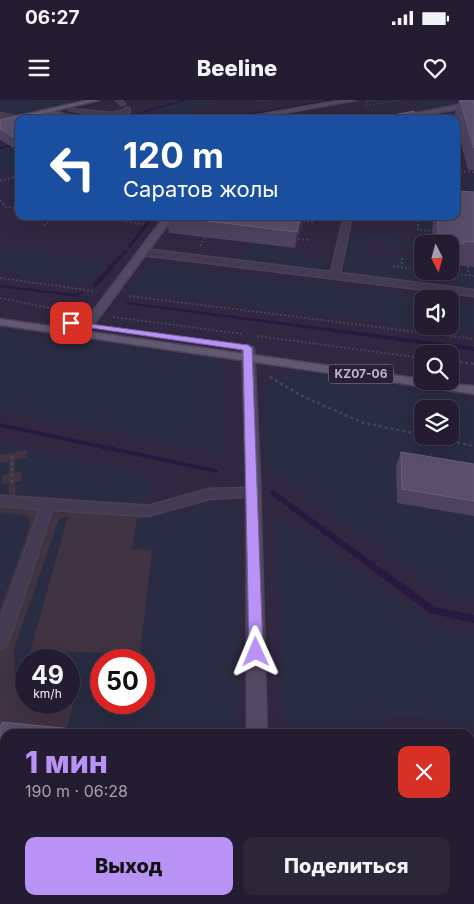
<!DOCTYPE html>
<html lang="ru">
<meta charset="utf-8">
<style>
body{margin:0;font-family:Inter,sans-serif;background:#2c2639;color:#f1f3f6;height:100vh;display:flex;flex-direction:column;font-size:19px;white-space:nowrap}
*{box-sizing:border-box;margin:0}
p{font-size:16px;color:#a3a2ab}
.icon{flex:none;width:28px;height:28px;fill:none;stroke:currentColor;stroke-width:2;stroke-linecap:round;stroke-linejoin:round}
.map{position:relative;flex:1;overflow:hidden}
.side{position:absolute;left:0px;top:629px;width:475px;height:176px;display:flex;flex-direction:column;background:#241d31;border-radius:15px 15px 0 0;box-shadow:0 5px 20px #0002,0 0 0 1px #413b4d}
.side>*{flex:none}
.top-card{position:absolute;left:15px;top:15px;width:445px;height:105px;border-radius:10px;box-shadow:0 5px 20px #0002,0 0 0 1px #413b4d;background:#1a4fa0;color:#fff;overflow:hidden}
.needle{width:32px;rotate:174deg}
.fabs{position:absolute;left:414px;top:135px;display:grid;gap:10px}
.fabs a{display:grid;place-items:center;width:45px;height:45px;border-radius:10px;background:#241d31;box-shadow:0 5px 20px #0002,0 0 0 1px #413b4d;font-size:25px}
.speed{position:absolute;left:15px;top:549px;display:flex;gap:10px;font-size:25px;font-weight:700;text-align:center}
.speed>*{display:grid;place-content:center;width:65px;height:65px;border-radius:50%;background:#241d31;box-shadow:0 5px 20px #0002,0 0 0 1px #413b4d;line-height:1}
.speed small{font-size:12px;font-weight:400}
.speed .limit{border:8px solid #d22;background:#fff;color:#111}
.pin{position:absolute;display:grid;place-items:center;width:42px;height:42px;color:#fff;margin:-21px;border-radius:10px;box-shadow:0 2px 8px #0006}
.me{position:absolute;width:55px;margin:-28px;rotate:359deg;stroke-linejoin:round;filter:drop-shadow(0 0 4px #0008)}
.turn{display:flex;align-items:center;gap:18px;height:105px;padding:0 25px;font-size:22px}
.turn .icon{width:65px;height:65px;stroke-width:2.5}
.turn b{display:block;font-size:35px;line-height:42px}
.round{display:grid;place-items:center;flex:none;width:52px;height:52px;border-radius:10px;background:#2c2639}
.summary{display:flex;align-items:center;justify-content:space-between;height:85px;padding:0 25px}
h1{font-size:30px;font-weight:800;line-height:38px;color:#b992f6}
.cta{display:flex;gap:10px;margin-top:auto;padding:10px 25px}
.cta a{flex:1;height:58px;border-radius:10px;background:#b992f6;color:#111;font-size:20px;font-weight:800;line-height:58px;text-align:center}
.cta a+a{background:#2c2639;color:#f1f3f6}
.status{display:flex;justify-content:space-between;align-items:center;height:35px;padding:0 25px;background:#241d31;direction:ltr}
.status svg{height:14px;fill:currentColor}
header{display:flex;justify-content:space-between;align-items:center;height:65px;padding:0 25px;background:#241d31;font-size:22px;font-weight:800}
.map>svg:first-child{display:block}
</style>
<div class="status"><b>06:27</b><svg viewBox="0 0 49 12"><path d="M0 12V9h3v3zM5 12V6h3v6zM10 12V3h3v9zM15 12V0h3v12zM26 1h20v11H26zM47 4h2v5h-2z"/></svg></div>
<header><svg class="icon" aria-label="menu" viewBox="0 0 24 24"><path d="M4 6h16M4 12h16M4 18h16"/></svg>Beeline<svg class="icon" aria-label="heart" viewBox="0 0 24 24"><path d="M12 20l-8-8c-3-5 5-10 8-4 3-6 11-1 8 4z"/></svg></header>
<div class="map">
<svg width="474" height="804" viewBox="0 0 474 804">
<rect width="100%" height="100%" fill="#302741"/>
<!-- medical -->
<path fill="#403342" fill-rule="evenodd" d="M0 343 154 377 143 443 169 444 143 634H5V800H120L119 804H0ZM26 560H69V602H26ZM101 560H144V602H101Z"/>
<!-- green -->
<path fill="#292c42" fill-rule="evenodd" d="M0 0H80L17 15 0 12Z
M190 0H218L182 19H126Z
M411 0 474 1 433 9 416 2 345 14 353 19H301Z
M19 45V67L0 72V50Z
M456 78 474 79V116L456 112Z
M243 116H272L260 145 295 148 294 155 329 159 325 170 240 161 259 119Z
M416 116H433L432 122 474 137 417 131Z
M351 132 474 144H422V147L369 141 366 157 422 158V171H450V167L456 165 474 167V188L343 172Z
M0 146 111 162 87 184 0 172Z
M166 165 447 199H422V226H450V199L474 202V233L131 191 146 170Z
M0 230 211 259 223 274 224 354 0 311Z
M308 273 474 298V499L439 492 274 372 266 358 268 285C279 273 292 274 308 273ZM422 309H450V336H422Z
M0 343 154 377 149 404 16 395 15 382 21 381V372L15 373V360L27 357V350L0 355Z
M9 361V373L2 375V384H9V395L0 394V363Z
M208 405H224L235 409 240 420 237 634H65L76 594 69 593V560H26V586L15 578 14 549 59 419 68 416 30 552 140 553 152 450 132 449 137 419ZM101 560H144V602H101Z
M0 412 26 416 30 420 29 429 0 510Z
M274 413 434 527 474 536V626L380 613 383 634H286Z
M0 737 5 738V800H15L13 804H0Z
M43 800H234V804H64Z
M296 800H407L408 804H296Z"/>
<g fill="none" stroke-linecap="round" stroke-linejoin="round">
<!-- stream -->
<path fill="#27193f" fill-rule="evenodd" d="M182 0H186L122 19H117Z
M329 0H335L225 19H217Z
M463 7 464 9 441 13 440 12Z
M437 12 436 14 411 19H405Z
M19 42V44L0 49V47Z
M151 116H155L149 124H147L146 123Z
M145 124 148 125 130 148H128V146Z
M125 150 128 151 96 187H92V185Z
M0 185 75 194 80 191 84 192 76 197 0 187Z
M126 202 474 247V251L128 204 126 203Z
M0 323 216 369 219 371 216 373 0 327Z
M273 390 435 507 474 515V523L430 513 271 395 270 393 271 391Z"/>
<defs>
<path id="service" d="M116 0H121L125 4 121 5Z
M125 8H129L130 12 111 17 69 10 71 9 111 13 125 10Z
M0 13 19 17 21 19 19 20 0 17Z
M253 388 257 390 259 393 257 396 209 399 148 416 52 410 8 542 5 547 0 549V521L40 409 0 406V396L148 406 209 389Z"/>
<path id="minor" d="M344 116H352L340 173 474 190V196L144 155 139 152 144 149 331 172Z"/>
<path id="secondary" d="M343 0H356L251 19H236Z
M474 2V6L402 19H387Z
M49 9 75 18 76 19H66L47 12Z
M165 116H174L92 227H84V223Z
M248 245 254 248 260 378 267 634H247L246 378 242 248Z
M248 800H272V804H248Z"/>
<path id="primary" d="M89 0H99L0 24V20Z
M0 219 422 279V281L474 286V294L0 225Z"/>
</defs>
<!-- service casing -->
<use href="#service" stroke="#494257" stroke-width="3"/>
<!-- minor casing -->
<use href="#minor" stroke="#494257" stroke-width="3"/>
<!-- secondary casing -->
<use href="#secondary" stroke="#494257" stroke-width="3"/>
<!-- primary casing -->
<use href="#primary" stroke="#494257" stroke-width="3"/>
<!-- path-far2 -->
<path stroke="#42465a" stroke-width="1" stroke-dasharray="2 2" stroke-linecap="butt" d="M366 2 376 0
M365 6 401 0
M214 19 225 17"/>
<!-- path-far1 -->
<path stroke="#42465a" stroke-width="2" stroke-dasharray="2 2" stroke-linecap="butt" d="M456 71 474 72
M0 81 19 76
M0 100 6 107 19 108
M82 116 144 124
M418 116V130L436 131
M303 121 314 122
M44 126 54 116
M298 139 309 140
M200 146 205 137
M402 158V168
M393 166 422 170
M468 166 469 175
M437 171 474 176
M0 178 93 191
M129 196 474 239
M0 198 65 211
M113 217 243 234
M257 236 422 258
M450 261 463 263"/>
<!-- path -->
<path stroke="#42465a" stroke-width="2.5" stroke-dasharray="3 3" stroke-linecap="butt" d="M453 261 474 264
M270 277 302 296 364 323 422 335
M428 336 474 346
M12 356V386"/>
<!-- service -->
<use href="#service" fill="#433b51" fill-rule="evenodd"/>
<!-- minor -->
<use href="#minor" fill="#433b51" fill-rule="evenodd"/>
<!-- secondary -->
<use href="#secondary" fill="#544964" fill-rule="evenodd"/>
<!-- primary -->
<use href="#primary" fill="#615971" fill-rule="evenodd"/>
</g>
<!-- wall -->
<path fill="#4d425f" d="M459 0H474V70H468L456 25V19H455L454 16Z
M19 19V51L0 40V20Z
M19 68V85L14 71Z
M474 92V167L457 165 456 167H450V144H432L433 116H456Z
M167 116H305L295 148 169 133Z
M401 352 474 364V416L397 403 396 366Z"/>
<!-- shaded-wall -->
<path fill="#3c324e" d="M257 0H271L257 2Z
M301 116H305L295 148 297 132Z
M63 628 66 631 65 634H61Z"/>
<!-- building -->
<path fill="#594f6b" stroke="#695f7a" d="M460 0H474V48Z
M414 11V19H387L388 16Z
M26 14 35 19H19V40L0 29V20Z
M19 68V75L14 71Z
M456 91 474 92V142L464 141V144L446 142V139H438V116H456Z
M167 116H301L297 132Z
M401 352 474 364V401L402 389Z
M2 622 63 628 61 634H5V703H0V628Z
M470 719H474V790H470Z"/>
<!-- route -->
<path fill="#b992f6" stroke="#785fa0" d="M68 221 248 245 252 248 263 552 261 556 256 558 251 556 249 552 243 250 71 225H68Z"/>
<g text-anchor="middle" stroke-width="5" stroke-linejoin="round" paint-order="stroke">
<!-- shield labels -->
<rect fill="#282036" stroke="#928a9e" stroke-width="1" x="328.5" y="264.5" width="65" height="19" rx="4"/>
<g font-size="12" font-weight="bold" fill="#bfb8cb">
<text x="361" y="278">KZ07-06</text>
</g>
</g>
</svg>
<div class="fabs">
<a><svg class="needle" viewBox="-14 -14 28 28"><path d="M0-13l5 13h-10z" fill="#e53935"/><path d="M0 13l5-13h-10z" fill="#a3a2ab"/></svg></a>
<a><svg class="icon" aria-label="sound" viewBox="0 0 24 24"><path d="M4 9h4l5-4v14l-5-4H4zM17 9q2 3 0 6"/></svg></a>
<a><svg class="icon" aria-label="search" viewBox="0 0 24 24"><circle cx="10" cy="10" r="6"/><path d="M15 15l6 6"/></svg></a>
<a><svg class="icon" aria-label="layers" viewBox="0 0 24 24"><path d="M12 4l9 5-9 5-9-5zM3 14l9 5 9-5"/></svg></a>
</div>
<div class="speed"><div>49<small>km/h</small></div><div class="limit">50</div></div>
<div class="pin" style="left:71px;top:223px;background:#d93025"><svg class="icon" aria-label="arrive" viewBox="0 0 24 24"><path d="M6 21V4h12l-3 4 3 4H6"/></svg></div>
<svg class="me" style="left:256px;top:552px" viewBox="-20 -20 40 40"><path d="M0-17L14 15 0 8-14 15z" fill="#b992f6" stroke="#fff" stroke-width="4"/></svg>
<div class="top-card">
<div class="turn"><svg class="icon" aria-label="left" viewBox="0 0 24 24"><path d="M17 20v-9H6M10 6l-5 5 5 5"/></svg><div><b>120 m</b>Саратов жолы</div></div>
</div>
<section class="side">
<div class="summary"><div><h1>1 мин</h1><p>190 m · 06:28</p></div><a class="round" style="background:#d93025;color:#fff"><svg class="icon" aria-label="close" viewBox="0 0 24 24"><path d="M6 6l12 12M18 6L6 18"/></svg></a></div>
<div class="cta"><a>Выход</a><a>Поделиться</a></div>
</section>
</div>
